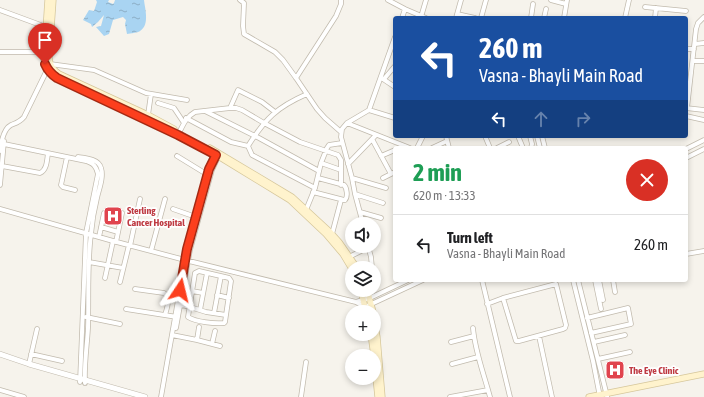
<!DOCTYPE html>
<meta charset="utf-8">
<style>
body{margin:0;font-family:"Asap Condensed",sans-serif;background:#f6f6f6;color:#202124;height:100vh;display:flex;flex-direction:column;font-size:15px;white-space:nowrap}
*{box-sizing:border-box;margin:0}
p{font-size:13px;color:#757577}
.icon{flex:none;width:22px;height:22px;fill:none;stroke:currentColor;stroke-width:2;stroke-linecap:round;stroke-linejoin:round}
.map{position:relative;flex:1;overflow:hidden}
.side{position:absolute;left:393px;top:146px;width:295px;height:136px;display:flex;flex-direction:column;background:#fff;border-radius:4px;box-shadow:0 2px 6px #0003}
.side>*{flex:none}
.guide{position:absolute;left:393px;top:16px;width:295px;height:122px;border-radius:4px;box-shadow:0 2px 6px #0003;background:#1a4fa0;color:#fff;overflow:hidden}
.tools{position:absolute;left:345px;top:217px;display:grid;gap:8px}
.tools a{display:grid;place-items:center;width:36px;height:36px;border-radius:50%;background:#fff;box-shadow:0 2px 6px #0003;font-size:20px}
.pin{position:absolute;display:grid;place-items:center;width:34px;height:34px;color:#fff;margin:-41px -17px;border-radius:50% 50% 50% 0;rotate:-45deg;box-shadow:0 0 4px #0007}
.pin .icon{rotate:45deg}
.me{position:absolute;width:44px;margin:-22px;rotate:10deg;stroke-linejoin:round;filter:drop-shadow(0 0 3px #0008)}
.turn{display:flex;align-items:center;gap:14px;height:84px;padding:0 20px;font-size:18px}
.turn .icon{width:52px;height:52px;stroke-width:2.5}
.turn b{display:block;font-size:28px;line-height:34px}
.lanes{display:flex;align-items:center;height:38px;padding:0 20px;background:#0003;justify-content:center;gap:20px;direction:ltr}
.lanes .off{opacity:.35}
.round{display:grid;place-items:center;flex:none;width:42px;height:42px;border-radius:21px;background:#f6f6f6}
.head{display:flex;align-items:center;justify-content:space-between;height:68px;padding:0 20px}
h1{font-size:24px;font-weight:700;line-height:30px;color:#1e9e55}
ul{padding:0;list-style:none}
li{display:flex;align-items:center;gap:12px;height:60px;padding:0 20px;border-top:1px solid #e0e0e0}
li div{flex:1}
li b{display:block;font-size:15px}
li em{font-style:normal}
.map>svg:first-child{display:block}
</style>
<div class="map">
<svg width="704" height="397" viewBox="0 0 704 397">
<defs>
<pattern id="water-ripples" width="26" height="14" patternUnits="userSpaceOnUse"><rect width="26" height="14" fill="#a9d4f2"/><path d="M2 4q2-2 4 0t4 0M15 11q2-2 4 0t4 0" fill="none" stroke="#8caec5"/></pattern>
</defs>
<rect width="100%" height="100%" fill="#f6f3ec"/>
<!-- water -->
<path fill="url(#water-ripples)" d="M96 0H109L108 2 113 4 114 3 115 0H144C145 9 150 25 140 31 137 33 131 33 127 34L125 24 126 20 123 17 113 20 109 34 104 36 96 27 101 26 104 15 98 22 92 27 91 24 83 20 89 10 94 11 97 2Z"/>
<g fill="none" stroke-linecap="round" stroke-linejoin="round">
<defs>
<path id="minor" d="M240 0 244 3 243 26 244 34 275 52 283 60 296 78 317 109 325 118 341 132
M388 0 405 9 426 18
M551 0 566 4
M645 7 686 11
M0 10 46 27
M457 14 475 18
M421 17 426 0
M402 18 405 9
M456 18 461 0
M481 18 486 0
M531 18 533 4
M544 18 546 9
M564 18 567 0
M625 18 629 0
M655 18 656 8
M695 44 704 43
M686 49H694
M0 52H44
M693 61H704
M296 78 336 16 341 4V0
M383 79 395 87
M384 79 395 66
M158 103 174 108 184 123
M230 108 238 90 262 102 275 112
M686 108 704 110
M687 108 696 29 698 23 704 17
M369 110 395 118
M205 111 259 138 319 171
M148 115 151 94
M686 116 704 120
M186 118 231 142 248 146 252 155 315 188
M347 123 410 148
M178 135C183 125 186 117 195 112L230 108H236L242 110 264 123 300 142 338 155 341 160V185
M446 136 449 148
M485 136 490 148
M518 136 523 148
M530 136 532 144 531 148
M537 136 540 148
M542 136 545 148
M372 139 391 174
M4 144 86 161C94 164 96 166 98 174L86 233 80 382
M248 146C265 119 277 107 307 94
M417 148 423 136
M432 148 447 141
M497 148 509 142
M686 149 704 140
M0 151C1 143 3 129 11 125 16 123 20 122 24 117L50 64 94 70 146 93 187 100
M177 156 208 175
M381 156 395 150
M67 157 61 185 63 187 75 190
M78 157C86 158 99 159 101 168 104 177 99 189 97 198 94 210 92 222 91 234 87 265 89 297 88 328 87 346 84 365 85 383
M686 158 704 149
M321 163 341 170
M348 164 376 135
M2 166 40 173C47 170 47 160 48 153
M352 178 386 188
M383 178 395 172
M0 185 4 141
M313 192 344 200H345C348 197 347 188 344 185L318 178
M355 194 383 203
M0 209 113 241 185 260 356 302
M173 209 196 217
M306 210 315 188 321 163 327 148 329 145 342 143
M360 212 381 218
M363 224 355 194 352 178 341 137 342 129 347 123 369 110 395 37
M101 227 118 232
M332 234 341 200
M99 237 104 213
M116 242 122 213
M130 246 140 199
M368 246 371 257 372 268
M151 251 165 199
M686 254 704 251
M349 257 369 247
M89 262 123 268
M199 271 225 277 229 278 231 281 225 322 224 323C215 324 196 322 188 317L195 273Z
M105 278 113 241
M408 280 370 298 356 302 365 307 423 280
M482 280 510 397
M573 280 593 361 600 397
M578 280 607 396
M595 280 601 309
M599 280 603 300
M613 280 615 292
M120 282 129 245
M135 289 164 293C171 298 167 308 165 315
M192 291 203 293
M217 295 229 298
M178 304 190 307 206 312 226 315
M487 304 503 298 516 341H519L563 329 565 328 566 325 556 284 503 298
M126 309 177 317
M200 310 207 273
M214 313 221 276
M86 317 120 324
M587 318 628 308 631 324 591 333
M176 328 190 250 212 170 219 155
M473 328C475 352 484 374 490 397
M172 335 197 340 220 346
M539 336 552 397
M197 340 199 327
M451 342 474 336
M594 342 625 335
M212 344 215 331
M31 354 62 361
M598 359 630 352
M29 364 37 329
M452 364 478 357
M0 390 24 397
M161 397 187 249 209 169 217 152
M301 397 306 362
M450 397 488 390"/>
<path id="tertiary" d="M0 354 29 364 145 397"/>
<path id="secondary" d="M48 0 44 60C46 68 50 73 57 78L178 135 218 156 290 200 326 234 343 254 352 269
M53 0 49 57C49 65 53 70 59 74L148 115 174 129
M210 148 292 197 330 232 339 242 357 268
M361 290 366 312
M367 290 373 312
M374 321 377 337 382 397
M371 334 374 356
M374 358 378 397
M589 397 704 374"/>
</defs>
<!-- minor casing -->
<use href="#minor" stroke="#c2bbae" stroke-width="5.5"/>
<!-- tertiary casing -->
<use href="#tertiary" stroke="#c2bbae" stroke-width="6"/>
<!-- secondary casing -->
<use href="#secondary" stroke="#d6c79b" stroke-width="7"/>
<!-- minor -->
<use href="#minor" stroke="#fff" stroke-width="4"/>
<!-- tertiary -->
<use href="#tertiary" stroke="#fff" stroke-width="5"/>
<!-- secondary -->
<use href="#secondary" stroke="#fff3cd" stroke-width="5.5"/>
</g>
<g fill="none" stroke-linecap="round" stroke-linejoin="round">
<defs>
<path id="route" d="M45 64C48 71 51 74 57 78L178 135 216 155 209 169 187 249 180 290"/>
</defs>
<!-- route casing -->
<use href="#route" stroke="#a42913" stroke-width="10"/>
<!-- route -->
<use href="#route" stroke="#fc3f1d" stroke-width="7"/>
</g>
<!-- icons -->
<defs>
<symbol id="hospital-square" viewBox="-11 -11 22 22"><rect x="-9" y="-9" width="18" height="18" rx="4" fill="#e0444e" stroke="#fff"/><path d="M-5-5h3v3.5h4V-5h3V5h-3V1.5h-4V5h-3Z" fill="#fff"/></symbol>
</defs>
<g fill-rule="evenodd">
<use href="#hospital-square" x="102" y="205" width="22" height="22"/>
<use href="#hospital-square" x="604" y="359" width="22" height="22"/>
</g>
<g text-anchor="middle" stroke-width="3.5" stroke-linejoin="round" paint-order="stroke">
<!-- health labels -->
<g font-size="10" font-weight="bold" fill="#be3a42" stroke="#fff" text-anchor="start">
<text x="127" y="214">Sterling<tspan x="127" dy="12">Cancer Hospital</tspan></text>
<text x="629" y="374">The Eye Clinic</text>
</g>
</g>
</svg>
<div class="tools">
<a><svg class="icon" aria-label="sound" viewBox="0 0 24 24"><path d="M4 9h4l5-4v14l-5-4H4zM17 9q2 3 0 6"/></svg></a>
<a><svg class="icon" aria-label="layers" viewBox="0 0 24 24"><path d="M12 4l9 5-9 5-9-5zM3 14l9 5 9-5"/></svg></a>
<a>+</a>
<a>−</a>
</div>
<div class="pin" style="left:45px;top:64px;background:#d93025"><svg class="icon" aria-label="arrive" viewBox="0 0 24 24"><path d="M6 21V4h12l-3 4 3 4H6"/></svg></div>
<svg class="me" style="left:180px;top:290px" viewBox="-20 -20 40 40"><path d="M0-17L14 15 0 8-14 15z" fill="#fc3f1d" stroke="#fff" stroke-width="4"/></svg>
<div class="guide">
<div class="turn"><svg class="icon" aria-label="left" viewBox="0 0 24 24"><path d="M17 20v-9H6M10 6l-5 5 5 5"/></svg><div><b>260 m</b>Vasna - Bhayli Main Road</div></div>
<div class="lanes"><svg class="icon" aria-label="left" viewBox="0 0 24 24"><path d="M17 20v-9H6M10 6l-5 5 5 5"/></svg><svg class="icon off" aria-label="ahead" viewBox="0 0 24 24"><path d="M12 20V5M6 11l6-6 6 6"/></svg><svg class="icon off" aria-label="right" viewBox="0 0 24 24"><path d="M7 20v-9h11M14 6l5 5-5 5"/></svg></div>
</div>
<section class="side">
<div class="head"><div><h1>2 min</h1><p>620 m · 13:33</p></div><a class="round" style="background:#d93025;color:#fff"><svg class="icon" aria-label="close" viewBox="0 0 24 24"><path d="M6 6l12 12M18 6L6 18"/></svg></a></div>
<ul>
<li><svg class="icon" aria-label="left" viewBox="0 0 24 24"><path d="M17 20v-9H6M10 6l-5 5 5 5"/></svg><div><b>Turn left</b><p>Vasna - Bhayli Main Road</p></div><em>260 m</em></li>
</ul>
</section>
</div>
